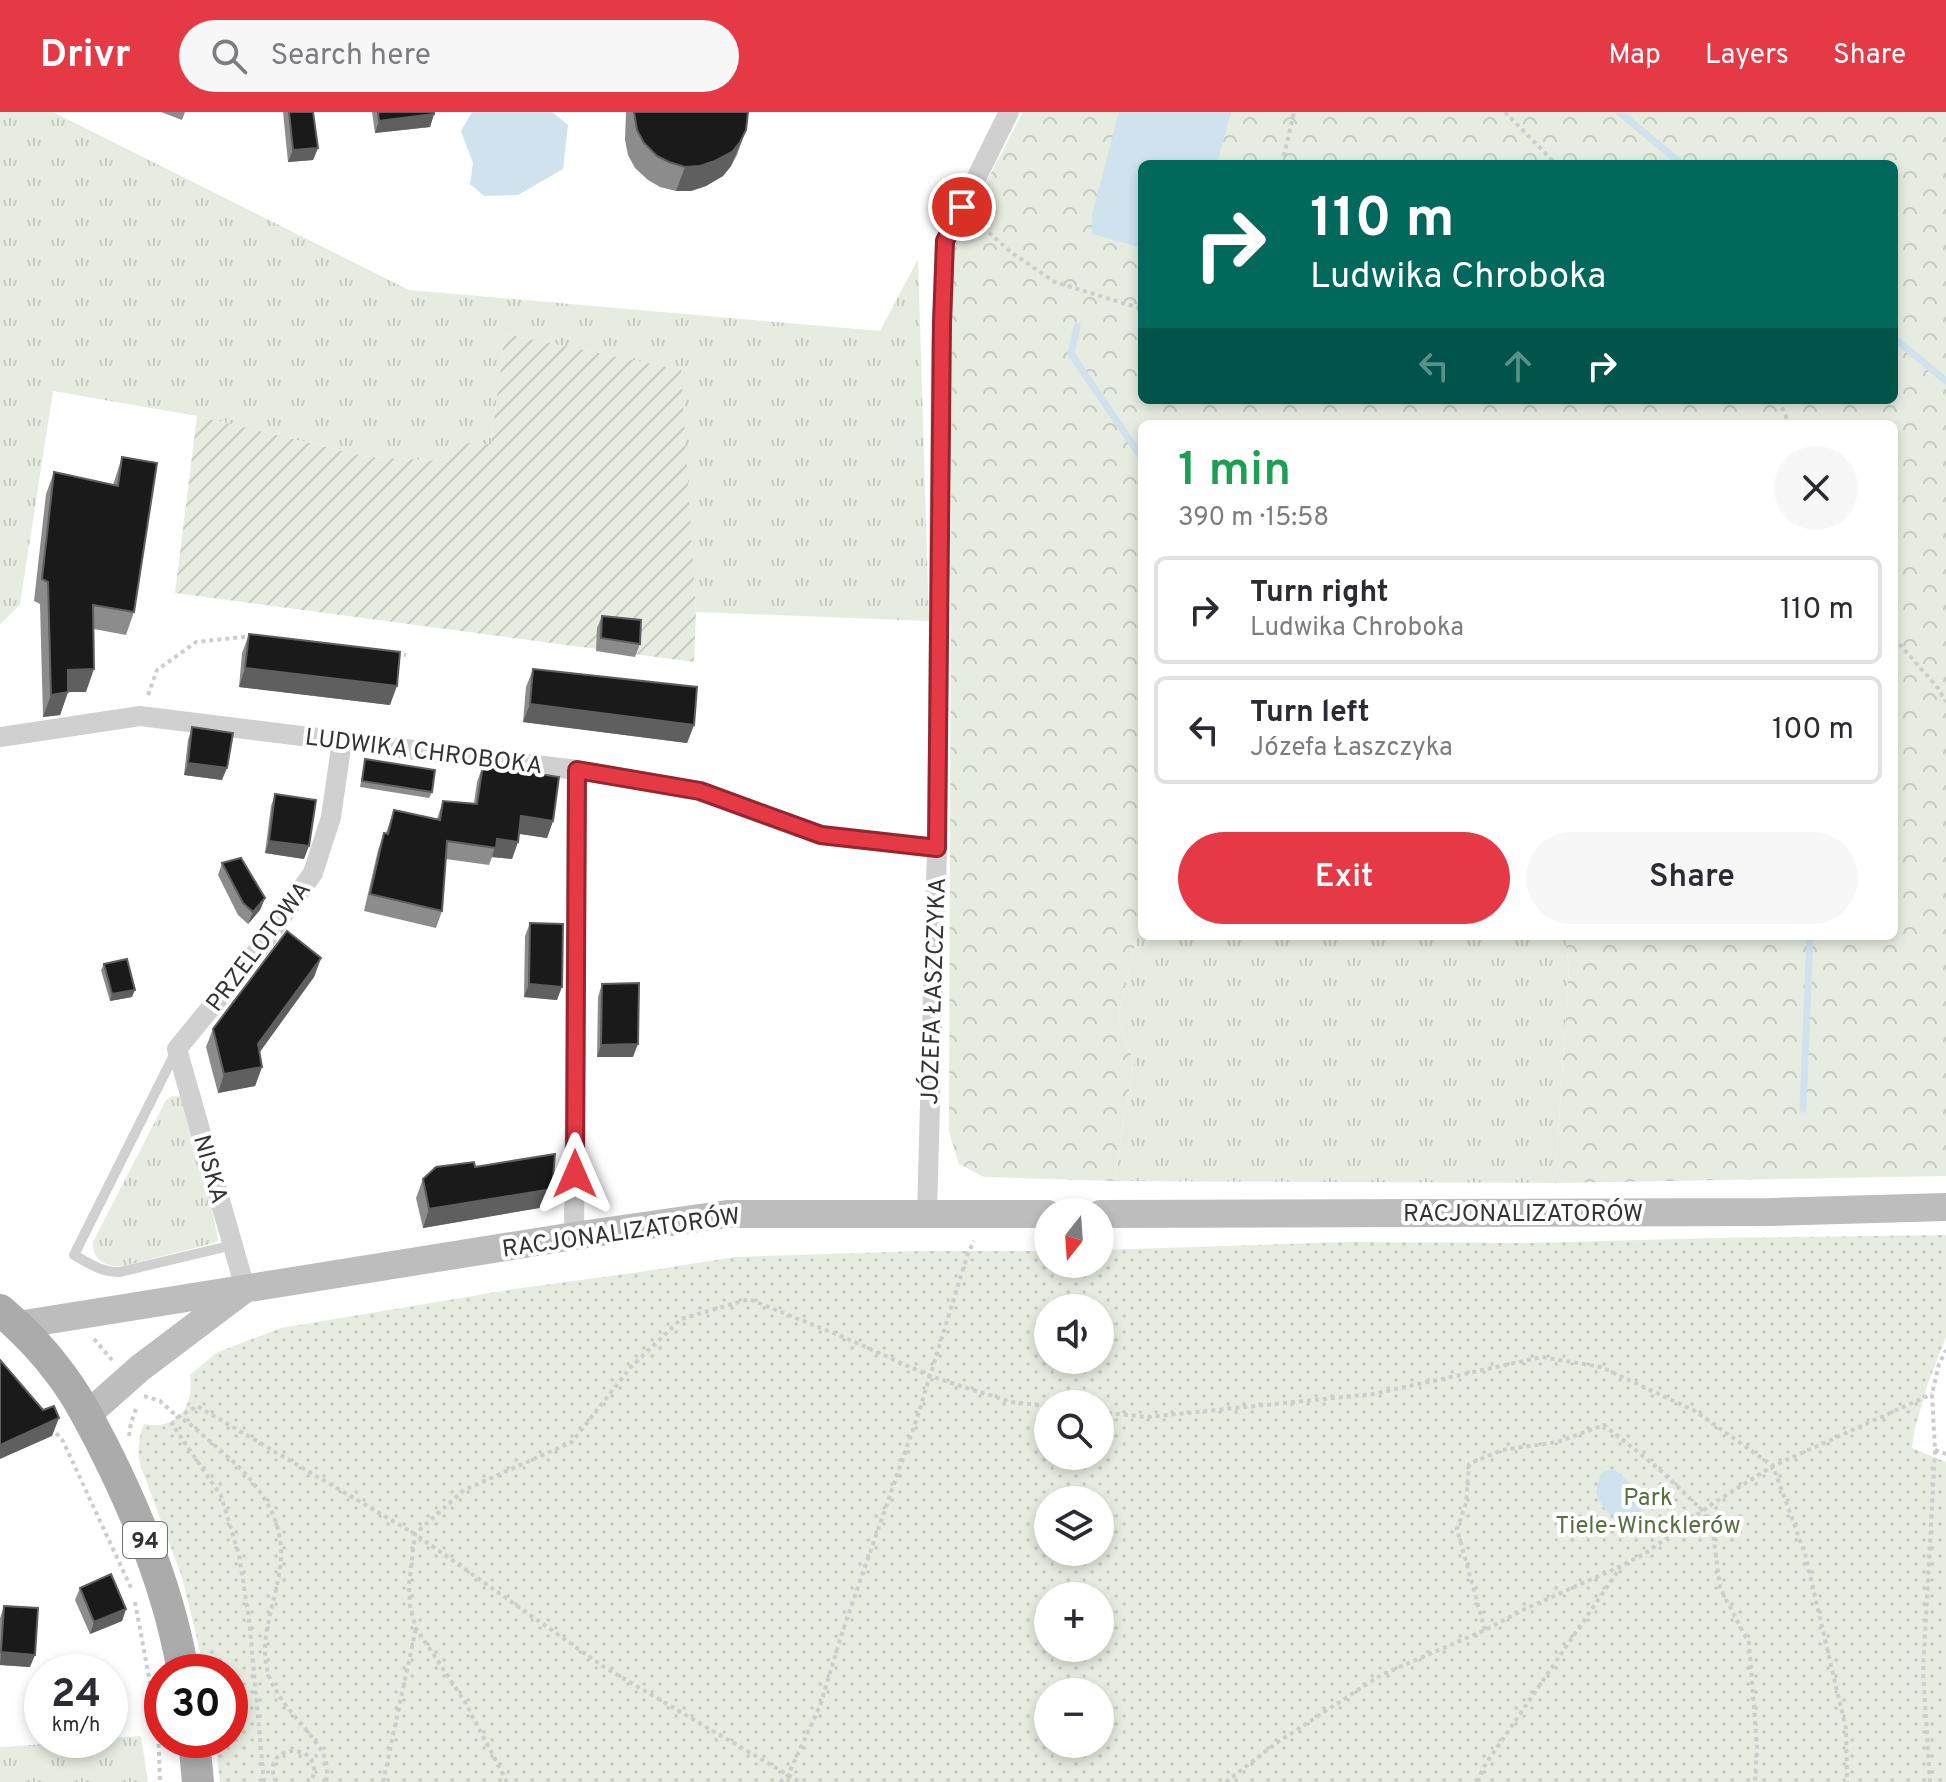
<!DOCTYPE html>
<meta charset="utf-8">
<style>
body{margin:0;font-family:Overpass,sans-serif;background:#f7f7f7;color:#2b2b33;height:100vh;display:flex;flex-direction:column;font-size:30px;white-space:nowrap}
*{box-sizing:border-box;margin:0}
p{font-size:26px;color:#7c7c81}
.icon{flex:none;width:44px;height:44px;fill:none;stroke:currentColor;stroke-width:2;stroke-linecap:round;stroke-linejoin:round}
.map{position:relative;flex:1;overflow:hidden}
.panel{position:absolute;left:1138px;top:308px;width:760px;height:520px;display:flex;flex-direction:column;background:#fff;border-radius:12px;box-shadow:0 4px 12px #0003}
.panel>*{flex:none}
.guide{position:absolute;left:1138px;top:48px;width:760px;height:244px;border-radius:12px;box-shadow:0 4px 12px #0003;background:#00695c;color:#fff;overflow:hidden}
.needle{width:52px;rotate:197deg}
.buttons{position:absolute;left:1034px;top:1086px;display:grid;gap:16px}
.buttons a{display:grid;place-items:center;width:80px;height:80px;border-radius:50%;background:#fff;box-shadow:0 4px 12px #0003;font-size:40px}
.speed{position:absolute;left:24px;top:1542px;display:flex;gap:16px;font-size:40px;font-weight:700;text-align:center}
.speed>*{display:grid;place-content:center;width:104px;height:104px;border-radius:50%;background:#fff;box-shadow:0 4px 12px #0003;line-height:1}
.speed small{font-size:20px;font-weight:400}
.speed .limit{border:12px solid #d22;background:#fff;color:#111}
.pin{position:absolute;display:grid;place-items:center;width:68px;height:68px;color:#fff;margin:-34px;border:4px solid #fff;border-radius:50%;box-shadow:0 2px 8px #0007}
.me{position:absolute;width:88px;margin:-44px;rotate:0deg;stroke-linejoin:round;filter:drop-shadow(0 0 6px #0008)}
.turn{display:flex;align-items:center;gap:28px;height:168px;padding:0 40px;font-size:36px}
.turn .icon{width:104px;height:104px;stroke-width:2.5}
.turn b{display:block;font-size:56px;line-height:68px}
.lanes{display:flex;align-items:center;height:76px;padding:0 40px;background:#0003;justify-content:center;gap:40px;direction:ltr}
.lanes .off{opacity:.35}
.round{display:grid;place-items:center;flex:none;width:84px;height:84px;border-radius:42px;background:#f7f7f7}
.summary{display:flex;align-items:center;justify-content:space-between;height:136px;padding:0 40px}
h1{font-size:48px;font-weight:600;line-height:60px;color:#1e9e55}
.cta{display:flex;gap:16px;margin-top:auto;padding:16px 40px}
.cta a{flex:1;height:92px;border-radius:48px;background:#e63946;color:#fff;font-size:32px;font-weight:600;line-height:92px;text-align:center}
.cta a+a{background:#f7f7f7;color:#2b2b33}
ul{padding:0;list-style:none}
li{display:flex;align-items:center;gap:24px;height:108px;margin:0 16px 12px;padding:0 24px;border:4px solid #e1e1e2;border-radius:12px}
li div{flex:1}
li b{display:block;font-size:30px}
li em{font-style:normal}
header{display:flex;align-items:center;gap:48px;box-sizing:border-box;height:112px;padding:0 40px;background:#e63946;color:#fff}
header strong{font-size:38px}
nav{display:flex;gap:44px;margin-inline-start:auto;font-size:28px}
.search{width:560px;height:72px;background:#f7f7f7;display:flex;align-items:center;gap:20px;box-sizing:border-box;padding:0 28px;border-radius:44px;color:#7c7c81;font-size:30px}
.map>svg:first-child{display:block}
</style>
<header>
<strong>Drivr</strong>
<div class="search"><svg class="icon" aria-label="search" viewBox="0 0 24 24"><circle cx="10" cy="10" r="6"/><path d="M15 15l6 6"/></svg>Search here</div>
<nav><a>Map</a><a>Layers</a><a>Share</a></nav>
</header>
<div class="map">
<svg width="1946" height="1670" viewBox="0 0 1946 1670">
<defs>
<pattern id="grass-tufts" width="24" height="20" patternUnits="userSpaceOnUse" patternTransform="scale(2)"><rect width="24" height="20" fill="#e6ecdf"/><path d="M3 7l-1-3M5 7V3M7 7l1-3M15 17l-1-3M17 17v-4M19 17l1-3" fill="none" stroke="#c6cbc0"/></pattern>
<pattern id="forest-crowns" width="20" height="18" patternUnits="userSpaceOnUse" patternTransform="scale(2)"><rect width="20" height="18" fill="#e6ecdf"/><path d="M2 6a3 3 0 1 1 6 0M12 15a3 3 0 1 1 6 0" fill="none" stroke="#c6cbc0"/></pattern>
<pattern id="park-dots" width="8" height="8" patternUnits="userSpaceOnUse" patternTransform="scale(2)"><rect width="8" height="8" fill="#e6ecdf"/><path d="M2 2h.1M6 6h.1" fill="none" stroke="#c6cbc0" stroke-width="1.8" stroke-linecap="round"/></pattern>
<pattern id="garden-furrows" width="10" height="10" patternUnits="userSpaceOnUse" patternTransform="scale(2)"><rect width="10" height="10" fill="#e6ecdf"/><path d="M-1 1l2-2M0 10L10 0M9 11l2-2" fill="none" stroke="#c6cbc0"/></pattern>
</defs>
<rect width="100%" height="100%" fill="#fff"/>
<!-- grass -->
<path fill="url(#grass-tufts)" d="M0 0H53L409 178 880 219 918 147 929 509 696 500 680 258 505 222 491 332 446 349 368 345 197 304 53 279 20 492 0 513Z
M1142 815V824H1565L1569 855 1555 1071 1116 1069 1122 1016 1134 951 1118 906 1136 828Z
M173 984H180L183 987 210 1085 218 1128 214 1131 124 1154C106 1156 92 1148 93 1130L166 988Z
M141 1624 148 1670H0V1635L110 1628V1626Z"/>
<!-- forest -->
<path fill="url(#forest-crowns)" fill-rule="evenodd" d="M1023 0H1946V1064L1555 1071 1569 855 1565 824H1894V312H1142V815L1136 828 1118 906 1134 951 1122 1016 1116 1069 984 1065 959 1052 949 1020 952 152 956 128ZM1142 52H1894V288H1142Z"/>
<!-- park -->
<path fill="url(#park-dots)" fill-rule="evenodd" d="M1946 1123V1225L1928 1271 1915 1316 1912 1336 1946 1350V1670H220L215 1628H230V1560H205L182 1465 141 1355C137 1340 138 1327 144 1312 177 1319 195 1294 190 1263L216 1241 281 1216 514 1177 640 1160 735 1145 920 1139H1048V1152H1100V1138L1349 1130 1527 1131 1716 1126ZM1048 1196H1100V1248H1048ZM1048 1292H1100V1344H1048ZM1048 1388H1100V1440H1048ZM1048 1484H1100V1536H1048ZM1048 1580H1100V1632H1048Z"/>
<!-- garden -->
<path fill="url(#garden-furrows)" d="M505 222 681 258 696 500 694 550 175 481 197 304 368 345 446 349 458 331 491 332Z"/>
<!-- water -->
<path fill="#cfe2ee" d="M472 0H552L568 13 563 57 518 83 484 84 470 72 473 51 461 19Z
M1119 0H1231L1217 52H1142V136L1092 122V103Z
M1613 1357C1628 1367 1637 1379 1642 1397L1637 1407 1630 1411C1612 1406 1602 1398 1596 1380L1601 1361Z"/>
<g fill="none" stroke-linecap="round" stroke-linejoin="round">
<!-- stream -->
<path stroke="#cfe2ee" stroke-width="7" d="M1619 0 1682 52
M1077 214 1071 242 1142 346
M1894 226 1946 269
M1803 997 1810 824"/>
<!-- path -->
<path stroke="#cdcdcd" stroke-width="4" stroke-dasharray="4 4" stroke-linecap="butt" d="M1505 0 1556 52
M1282 52 1294 0
M977 110 1012 141 1055 170 1142 197
M1779 288 1789 312
M1894 526 1938 576 1946 590
M396 542 406 543
M148 583 157 558 196 530 252 524
M94 1227 112 1248
M144 1284 160 1289 178 1305 197 1294 415 1422 604 1555 800 1670
M1100 1300 1147 1305 1373 1282 1542 1245 1601 1255 1695 1299 1773 1354 1805 1442 1846 1617 1847 1670
M51 1315 63 1329 132 1478
M129 1324 131 1311 137 1294
M1935 1338 1946 1342
M135 1490 158 1614 160 1670
M1485 1518 1457 1417 1466 1391 1469 1352 1502 1338 1558 1330 1604 1313 1659 1357 1703 1399 1713 1421 1720 1476 1749 1531 1757 1635 1755 1670
M264 1670 249 1507 239 1443 221 1384 172 1312 178 1305C191 1311 201 1322 212 1331 248 1361 284 1397 281 1448 278 1485 259 1521 267 1557 273 1586 306 1614 322 1639 327 1649 328 1659 326 1670
M276 1670C257 1629 329 1628 311 1670
M383 1670 416 1516
M507 1670 465 1590 416 1516 410 1495 409 1472 415 1422 464 1378 572 1330 630 1256 681 1207 749 1187 848 1227 930 1264 1011 1290 1048 1294
M780 1670 788 1663 820 1594 843 1518 917 1306 968 1141 974 1129
M1226 1670 1275 1632 1381 1563 1485 1518 1527 1496 1621 1454 1646 1441 1712 1392 1773 1354 1932 1282
M1478 1670 1483 1656 1620 1456
M1930 1670 1923 1560 1935 1338 1932 1282 1939 1252 1946 1238"/>
<!-- lane -->
<path stroke="#d0d0d0" stroke-width="10" d="M176 939 74 1143C90 1152 101 1160 120 1160L233 1133"/>
<!-- street -->
<path stroke="#d0d0d0" stroke-width="20" d="M0 625 140 604 577 658 700 679 821 723 937 736
M927 1102 937 736 941 239 945 129 1009 0
M574 1124 577 658
M245 1176 177 937 262 833 313 761 331 705 342 629"/>
<!-- secondary -->
<path stroke="#bdbdbd" stroke-width="28" d="M1100 1102 1771 1100 1946 1095
M18 1213 574 1124 727 1102H1048
M87 1303 140 1256 242 1179"/>
<!-- primary -->
<path stroke="#ababab" stroke-width="32" d="M0 1198C21 1216 42 1237 59 1260 77 1283 90 1309 103 1334 139 1405 170 1482 183 1560
M194 1628 198 1670"/>
</g>
<!-- wall -->
<path fill="#8c8c8c" d="M161 0H185L182 8Z
M283 0H313L318 36 313 48 288 50Z
M372 0H434V2L430 15 375 21Z
M626 0H748L746 18 737 43 731 54 723 64 706 74 691 79H676L660 75 648 68 635 56 628 43 625 28Z
M122 345 134 500 126 523 94 517 86 580H68L60 603 43 605 40 492 34 489 46 382 54 360 113 373Z
M602 504 640 532 635 545 596 539 597 516Z
M249 522 390 593 239 575 242 541Z
M533 557 694 613 687 631 523 610 526 575Z
M192 615 222 668 184 663 188 628Z
M365 647 432 680 429 686 360 675Z
M483 653 553 709 547 726 519 722 518 730 512 747 492 745 489 753 446 747 442 799 436 816 364 799 378 738 384 721H386L394 698 437 707 443 689 474 691 477 670Z
M275 682 304 747 265 741 271 694Z
M222 751 265 786 260 798 248 812 238 803 218 763Z
M530 811 557 888 524 885 525 824Z
M321 846 314 865 259 940 262 955 255 974 218 981 206 935 213 917Z
M104 852 132 885 110 889 101 858Z
M602 872 633 945H597L598 885Z
M423 1067 545 1095 423 1116 416 1086Z
M80 1476 126 1497 122 1509 90 1522 75 1488Z
M4 1494 30 1555 0 1553V1506Z"/>
<!-- shaded-wall -->
<path fill="#5f5f5f" d="M434 2 430 15 375 21 379 9Z
M746 18 731 54 723 64 706 74 691 79H676L685 55Z
M318 36 313 48 288 50 293 38Z
M245 556 397 574 390 593 239 575Z
M94 557 86 580H60L68 558Z
M68 580 60 603 43 605 51 583Z
M530 592 694 613 687 631 523 610Z
M188 651 227 656 222 668 184 663Z
M521 704 553 709 547 726 515 721Z
M497 727 518 730 512 747 492 745Z
M269 729 309 734 304 747 265 741Z
M265 786 260 798 248 812 253 800Z
M321 846 314 865 252 951 258 932Z
M529 872 562 875 557 888 524 885Z
M135 878 132 885 110 889 112 882Z
M638 932 633 945H597L601 933Z
M262 955 255 974 218 981 224 962Z
M552 1077 545 1095 423 1116 429 1097Z
M59 1306 52 1324 0 1347V1333Z
M126 1497 122 1509 90 1522 94 1510Z
M1 1540 35 1543 30 1555 0 1553Z"/>
<!-- building -->
<path fill="#1a1a1a" stroke="#5f5f5f" stroke-width="2" d="M289 0H313L318 36 293 38Z
M378 0H434V2L379 9Z
M634 0H748L746 18 740 30 732 40 715 49 700 54 685 55 669 50 657 44 644 31 637 18Z
M122 345 157 351 134 500 93 493 94 557 68 558V580L51 583 48 470 42 467 54 360 118 374Z
M602 504 641 508 640 532 601 526Z
M249 522 400 540 397 574 245 556Z
M533 557 697 575 694 613 530 592Z
M192 615 233 621 227 656 188 651Z
M365 647 435 658 432 680 362 669Z
M483 653 559 665 553 709 521 704 518 730 497 727 496 736 447 729 442 799 370 782 384 721 388 722 394 698 440 708 443 689 477 692Z
M275 682 316 688 309 734 269 729Z
M241 746 265 786 253 800 243 791 222 751Z
M530 811 563 812 562 875 529 872Z
M287 819 321 846 258 932 262 955 224 962 213 917Z
M127 847 135 878 112 882 104 852Z
M639 871 638 932 601 933 602 872Z
M555 1042 552 1077 429 1097 423 1067 436 1055 474 1050 475 1055Z
M0 1248 43 1298 54 1294 59 1306 0 1333Z
M111 1462 126 1497 94 1510 80 1476Z
M4 1494 38 1496 35 1543 1 1540Z"/>
<g fill="none" stroke-linecap="round" stroke-linejoin="round">
<defs>
<path id="route" d="M575 1062 577 658 700 679 821 723 937 736 942 211 945 129 962 95"/>
</defs>
<!-- route casing -->
<use href="#route" stroke="#96252e" stroke-width="20"/>
<!-- route -->
<use href="#route" stroke="#e63946" stroke-width="14"/>
</g>
<g text-anchor="middle" stroke-width="8" stroke-linejoin="round" paint-order="stroke">
<!-- shield labels -->
<rect fill="#fff" stroke="#707070" stroke-width="2" x="123" y="1410" width="44" height="36" rx="6"/>
<g font-size="22" font-weight="bold" fill="#333">
<text x="145" y="1436">94</text>
</g>
<!-- street labels -->
<g font-size="24" fill="#333" stroke="#fff">
<text transform="translate(424 639) rotate(7)" y="8">LUDWIKA CHROBOKA</text>
<text transform="translate(258 834) rotate(-53)" y="8">PRZELOTOWA</text>
<text transform="translate(933 879) rotate(-88)" y="8">JÓZEFA ŁASZCZYKA</text>
<text transform="translate(211 1057) rotate(74)" y="8">NISKA</text>
<text x="1523" y="1109">RACJONALIZATORÓW</text>
<text transform="translate(621 1120) rotate(-8)" y="8">RACJONALIZATORÓW</text>
</g>
<!-- park labels -->
<g font-size="24" fill="#56703f" stroke="#fff">
<text x="1648" y="1393">Park<tspan x="1648" dy="28">Tiele-Wincklerów</tspan></text>
</g>
</g>
</svg>
<div class="buttons">
<a><svg class="needle" viewBox="-14 -14 28 28"><path d="M0-13l5 13h-10z" fill="#e53935"/><path d="M0 13l5-13h-10z" fill="#7c7c81"/></svg></a>
<a><svg class="icon" aria-label="sound" viewBox="0 0 24 24"><path d="M4 9h4l5-4v14l-5-4H4zM17 9q2 3 0 6"/></svg></a>
<a><svg class="icon" aria-label="search" viewBox="0 0 24 24"><circle cx="10" cy="10" r="6"/><path d="M15 15l6 6"/></svg></a>
<a><svg class="icon" aria-label="layers" viewBox="0 0 24 24"><path d="M12 4l9 5-9 5-9-5zM3 14l9 5 9-5"/></svg></a>
<a>+</a>
<a>−</a>
</div>
<div class="speed"><div>24<small>km/h</small></div><div class="limit">30</div></div>
<div class="pin" style="left:962px;top:95px;background:#d93025"><svg class="icon" aria-label="arrive" viewBox="0 0 24 24"><path d="M6 21V4h12l-3 4 3 4H6"/></svg></div>
<svg class="me" style="left:575px;top:1062px" viewBox="-20 -20 40 40"><path d="M0-17L14 15 0 8-14 15z" fill="#e63946" stroke="#fff" stroke-width="4"/></svg>
<div class="guide">
<div class="turn"><svg class="icon" aria-label="right" viewBox="0 0 24 24"><path d="M7 20v-9h11M14 6l5 5-5 5"/></svg><div><b>110 m</b>Ludwika Chroboka</div></div>
<div class="lanes"><svg class="icon off" aria-label="left" viewBox="0 0 24 24"><path d="M17 20v-9H6M10 6l-5 5 5 5"/></svg><svg class="icon off" aria-label="ahead" viewBox="0 0 24 24"><path d="M12 20V5M6 11l6-6 6 6"/></svg><svg class="icon" aria-label="right" viewBox="0 0 24 24"><path d="M7 20v-9h11M14 6l5 5-5 5"/></svg></div>
</div>
<section class="panel">
<div class="summary"><div><h1>1 min</h1><p>390 m · 15:58</p></div><a class="round"><svg class="icon" aria-label="close" viewBox="0 0 24 24"><path d="M6 6l12 12M18 6L6 18"/></svg></a></div>
<ul>
<li><svg class="icon" aria-label="right" viewBox="0 0 24 24"><path d="M7 20v-9h11M14 6l5 5-5 5"/></svg><div><b>Turn right</b><p>Ludwika Chroboka</p></div><em>110 m</em></li>
<li><svg class="icon" aria-label="left" viewBox="0 0 24 24"><path d="M17 20v-9H6M10 6l-5 5 5 5"/></svg><div><b>Turn left</b><p>Józefa Łaszczyka</p></div><em>100 m</em></li>
</ul>
<div class="cta"><a>Exit</a><a>Share</a></div>
</section>
</div>
